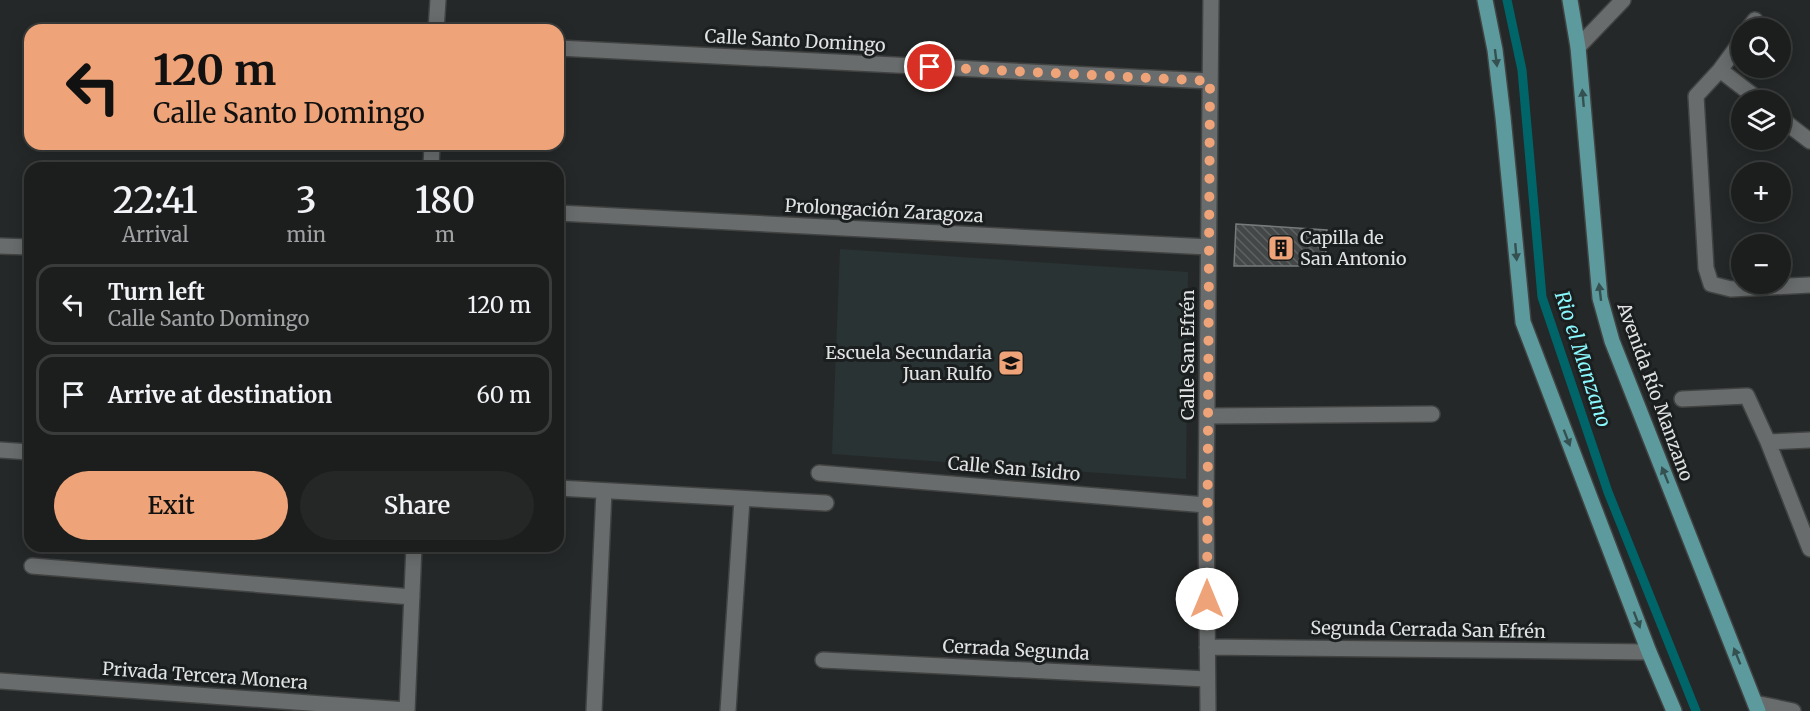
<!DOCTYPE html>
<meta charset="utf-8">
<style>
body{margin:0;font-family:Merriweather,serif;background:#252727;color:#f1f3f6;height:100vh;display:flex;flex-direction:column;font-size:22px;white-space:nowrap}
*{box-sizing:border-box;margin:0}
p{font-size:20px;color:#a0a2a4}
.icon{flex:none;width:33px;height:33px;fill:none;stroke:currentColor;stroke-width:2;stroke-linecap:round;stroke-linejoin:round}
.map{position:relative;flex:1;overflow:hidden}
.panel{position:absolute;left:24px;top:162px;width:540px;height:390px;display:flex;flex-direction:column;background:#1c1e1e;border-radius:18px;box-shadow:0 3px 15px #0003,0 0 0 2px #3a3c3c}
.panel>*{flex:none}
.top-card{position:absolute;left:24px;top:24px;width:540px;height:126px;border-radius:18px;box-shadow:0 3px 15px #0003,0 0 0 2px #3a3c3c;background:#efa378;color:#111;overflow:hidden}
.buttons{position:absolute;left:1731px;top:18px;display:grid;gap:12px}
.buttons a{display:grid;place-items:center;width:60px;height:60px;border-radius:50%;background:#1c1e1e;box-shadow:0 3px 15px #0003,0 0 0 2px #3a3c3c;font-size:30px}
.pin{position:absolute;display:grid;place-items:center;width:51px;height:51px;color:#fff;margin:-26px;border:3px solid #fff;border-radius:50%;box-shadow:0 2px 6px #0007}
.me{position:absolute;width:66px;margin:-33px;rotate:0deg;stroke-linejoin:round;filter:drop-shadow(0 0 4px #0008)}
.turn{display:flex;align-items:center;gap:21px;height:126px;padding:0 30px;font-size:27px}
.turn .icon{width:78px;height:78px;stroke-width:2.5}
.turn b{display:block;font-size:42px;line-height:51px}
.eta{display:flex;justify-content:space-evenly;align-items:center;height:102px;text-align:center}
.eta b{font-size:36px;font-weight:600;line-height:42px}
.primary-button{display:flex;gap:12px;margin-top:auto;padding:12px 30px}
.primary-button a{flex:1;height:69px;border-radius:36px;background:#efa378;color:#111;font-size:24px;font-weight:600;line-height:69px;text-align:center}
.primary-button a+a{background:#252727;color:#f1f3f6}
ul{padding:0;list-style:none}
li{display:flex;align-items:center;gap:18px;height:81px;margin:0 12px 9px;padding:0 18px;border:3px solid #3a3c3c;border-radius:18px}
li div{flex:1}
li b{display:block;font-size:22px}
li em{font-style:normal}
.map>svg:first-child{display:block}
</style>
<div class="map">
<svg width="1810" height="711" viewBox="0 0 1810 711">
<defs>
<pattern id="building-back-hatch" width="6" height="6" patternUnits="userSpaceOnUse" patternTransform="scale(1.5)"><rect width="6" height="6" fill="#444747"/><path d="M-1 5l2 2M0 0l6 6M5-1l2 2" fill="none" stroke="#5f6161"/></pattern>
</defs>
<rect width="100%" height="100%" fill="#252828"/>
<!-- built -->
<path fill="#293334" d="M840 249 1188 272 1186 479 832 454Z"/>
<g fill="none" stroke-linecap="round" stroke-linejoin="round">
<!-- stream -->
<path stroke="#006569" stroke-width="9" d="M1507 0 1522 70 1542 297 1608 492 1696 711"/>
</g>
<!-- building -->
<path fill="url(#building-back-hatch)" stroke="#777a7b" stroke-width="1.5" d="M1236 224 1327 230 1325 266H1234Z"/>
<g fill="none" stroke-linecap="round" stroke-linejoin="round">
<defs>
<path id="minor" d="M1749 28 1755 20
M436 30 438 0
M1742 40 1720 70 1696 96 1706 268 1711 284 1731 289 1810 285
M1578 47 1623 0
M558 48 1210 81
M1720 70 1759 100
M1780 118 1810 141
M431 168 432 144
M558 213 1208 247
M0 246 30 247
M1682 399 1747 396 1768 442 1810 549
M1207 416 1432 414
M1768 442 1810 440
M0 450 30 452
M819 473 1206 505
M558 488 826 503
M32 566 412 597
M1207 647 1649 652
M823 660 1207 679
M0 681 407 710
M1755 703 1793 711
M407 711 414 546
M594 711 604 491
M728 711 742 499
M1208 711 1206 505 1211 0"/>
<path id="major" d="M1485 0 1495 50 1503 117 1523 322 1649 652 1674 711
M1570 0 1578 47 1600 298 1612 341 1758 711"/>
</defs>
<!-- minor casing -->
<use href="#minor" stroke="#414343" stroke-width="18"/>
<!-- major casing -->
<use href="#major" stroke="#414343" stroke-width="18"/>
<!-- minor -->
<use href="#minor" stroke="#696c6c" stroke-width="15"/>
<!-- major -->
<use href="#major" stroke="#5c9a9d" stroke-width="15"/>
</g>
<!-- one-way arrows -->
<defs><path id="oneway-solid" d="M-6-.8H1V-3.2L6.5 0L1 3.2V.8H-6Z" transform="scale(1.5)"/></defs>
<g fill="#355051">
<use href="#oneway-solid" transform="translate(1496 58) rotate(83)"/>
<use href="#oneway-solid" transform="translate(1583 98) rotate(-95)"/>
<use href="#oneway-solid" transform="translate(1516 252) rotate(85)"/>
<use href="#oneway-solid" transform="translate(1600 292) rotate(-97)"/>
<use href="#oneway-solid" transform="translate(1567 438) rotate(69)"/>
<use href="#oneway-solid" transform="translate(1665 475) rotate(-112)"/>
<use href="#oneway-solid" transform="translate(1637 620) rotate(69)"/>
<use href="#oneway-solid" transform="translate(1737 656) rotate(-112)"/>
</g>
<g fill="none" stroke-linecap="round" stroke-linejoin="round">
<!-- route -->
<path stroke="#efa378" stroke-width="10" stroke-dasharray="0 18" d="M930 67 1210 81 1207 599"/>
</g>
<!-- icons -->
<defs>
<symbol id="building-square" viewBox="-11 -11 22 22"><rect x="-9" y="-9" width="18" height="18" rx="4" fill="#efa378" stroke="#1b1e1e"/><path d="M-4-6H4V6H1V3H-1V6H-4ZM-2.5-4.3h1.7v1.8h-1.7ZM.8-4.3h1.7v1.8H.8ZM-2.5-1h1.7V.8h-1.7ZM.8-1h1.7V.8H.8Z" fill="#111"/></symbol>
<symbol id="school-square" viewBox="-11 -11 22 22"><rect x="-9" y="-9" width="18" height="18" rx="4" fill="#efa378" stroke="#1b1e1e"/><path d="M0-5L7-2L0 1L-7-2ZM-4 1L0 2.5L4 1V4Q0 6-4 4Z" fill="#111"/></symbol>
</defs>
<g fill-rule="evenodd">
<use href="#building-square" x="1266" y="233" width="30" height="30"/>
<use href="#school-square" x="996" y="348" width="30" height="30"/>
</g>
<g text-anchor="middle" stroke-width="6" stroke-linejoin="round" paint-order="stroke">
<!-- street labels -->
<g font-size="18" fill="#e1e3e3" stroke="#1b1e1e">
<text transform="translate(795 41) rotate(3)" y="6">Calle Santo Domingo</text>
<text transform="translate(884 211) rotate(3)" y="6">Prolongación Zaragoza</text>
<text transform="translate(1188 355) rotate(-90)" y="6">Calle San Efrén</text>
<text transform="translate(1655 392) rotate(70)" y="6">Avenida Río Manzano</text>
<text transform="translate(1014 469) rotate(5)" y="6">Calle San Isidro</text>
<text transform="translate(1428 630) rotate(1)" y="6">Segunda Cerrada San Efrén</text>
<text transform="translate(1016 650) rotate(3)" y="6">Cerrada Segunda</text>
<text transform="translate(205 676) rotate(4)" y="6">Privada Tercera Monera</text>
</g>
<!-- poi labels -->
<g font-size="18" fill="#e1e3e3" stroke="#1b1e1e" text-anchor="start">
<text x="1300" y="244">Capilla de<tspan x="1300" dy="21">San Antonio</tspan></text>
<text x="992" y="359" text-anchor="end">Escuela Secundaria<tspan x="992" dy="21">Juan Rulfo</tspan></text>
</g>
<!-- water labels -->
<g font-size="20" font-style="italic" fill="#8af9ff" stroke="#1b1e1e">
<text transform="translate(1583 359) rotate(72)" y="7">Rio el Manzano</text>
</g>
</g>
</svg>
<div class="buttons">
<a><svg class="icon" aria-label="search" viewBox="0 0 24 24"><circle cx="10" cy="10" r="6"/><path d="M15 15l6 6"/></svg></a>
<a><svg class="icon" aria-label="layers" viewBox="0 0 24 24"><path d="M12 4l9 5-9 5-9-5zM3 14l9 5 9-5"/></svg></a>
<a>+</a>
<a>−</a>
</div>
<div class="pin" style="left:930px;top:67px;background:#d93025"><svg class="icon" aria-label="arrive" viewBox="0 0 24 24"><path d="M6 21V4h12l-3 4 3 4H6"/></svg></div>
<svg class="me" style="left:1207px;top:599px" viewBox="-20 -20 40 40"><circle r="19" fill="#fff"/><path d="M0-13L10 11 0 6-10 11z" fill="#efa378"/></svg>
<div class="top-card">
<div class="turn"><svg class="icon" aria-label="left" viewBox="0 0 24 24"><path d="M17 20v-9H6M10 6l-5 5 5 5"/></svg><div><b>120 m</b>Calle Santo Domingo</div></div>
</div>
<section class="panel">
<div class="eta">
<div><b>22:41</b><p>Arrival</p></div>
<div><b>3</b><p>min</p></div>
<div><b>180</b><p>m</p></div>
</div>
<ul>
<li><svg class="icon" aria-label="left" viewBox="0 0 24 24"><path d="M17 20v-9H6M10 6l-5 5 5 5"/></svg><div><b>Turn left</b><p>Calle Santo Domingo</p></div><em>120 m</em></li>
<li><svg class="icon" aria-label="arrive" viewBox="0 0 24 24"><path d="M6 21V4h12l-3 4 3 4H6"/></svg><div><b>Arrive at destination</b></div><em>60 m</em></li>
</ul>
<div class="primary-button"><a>Exit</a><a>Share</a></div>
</section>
</div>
